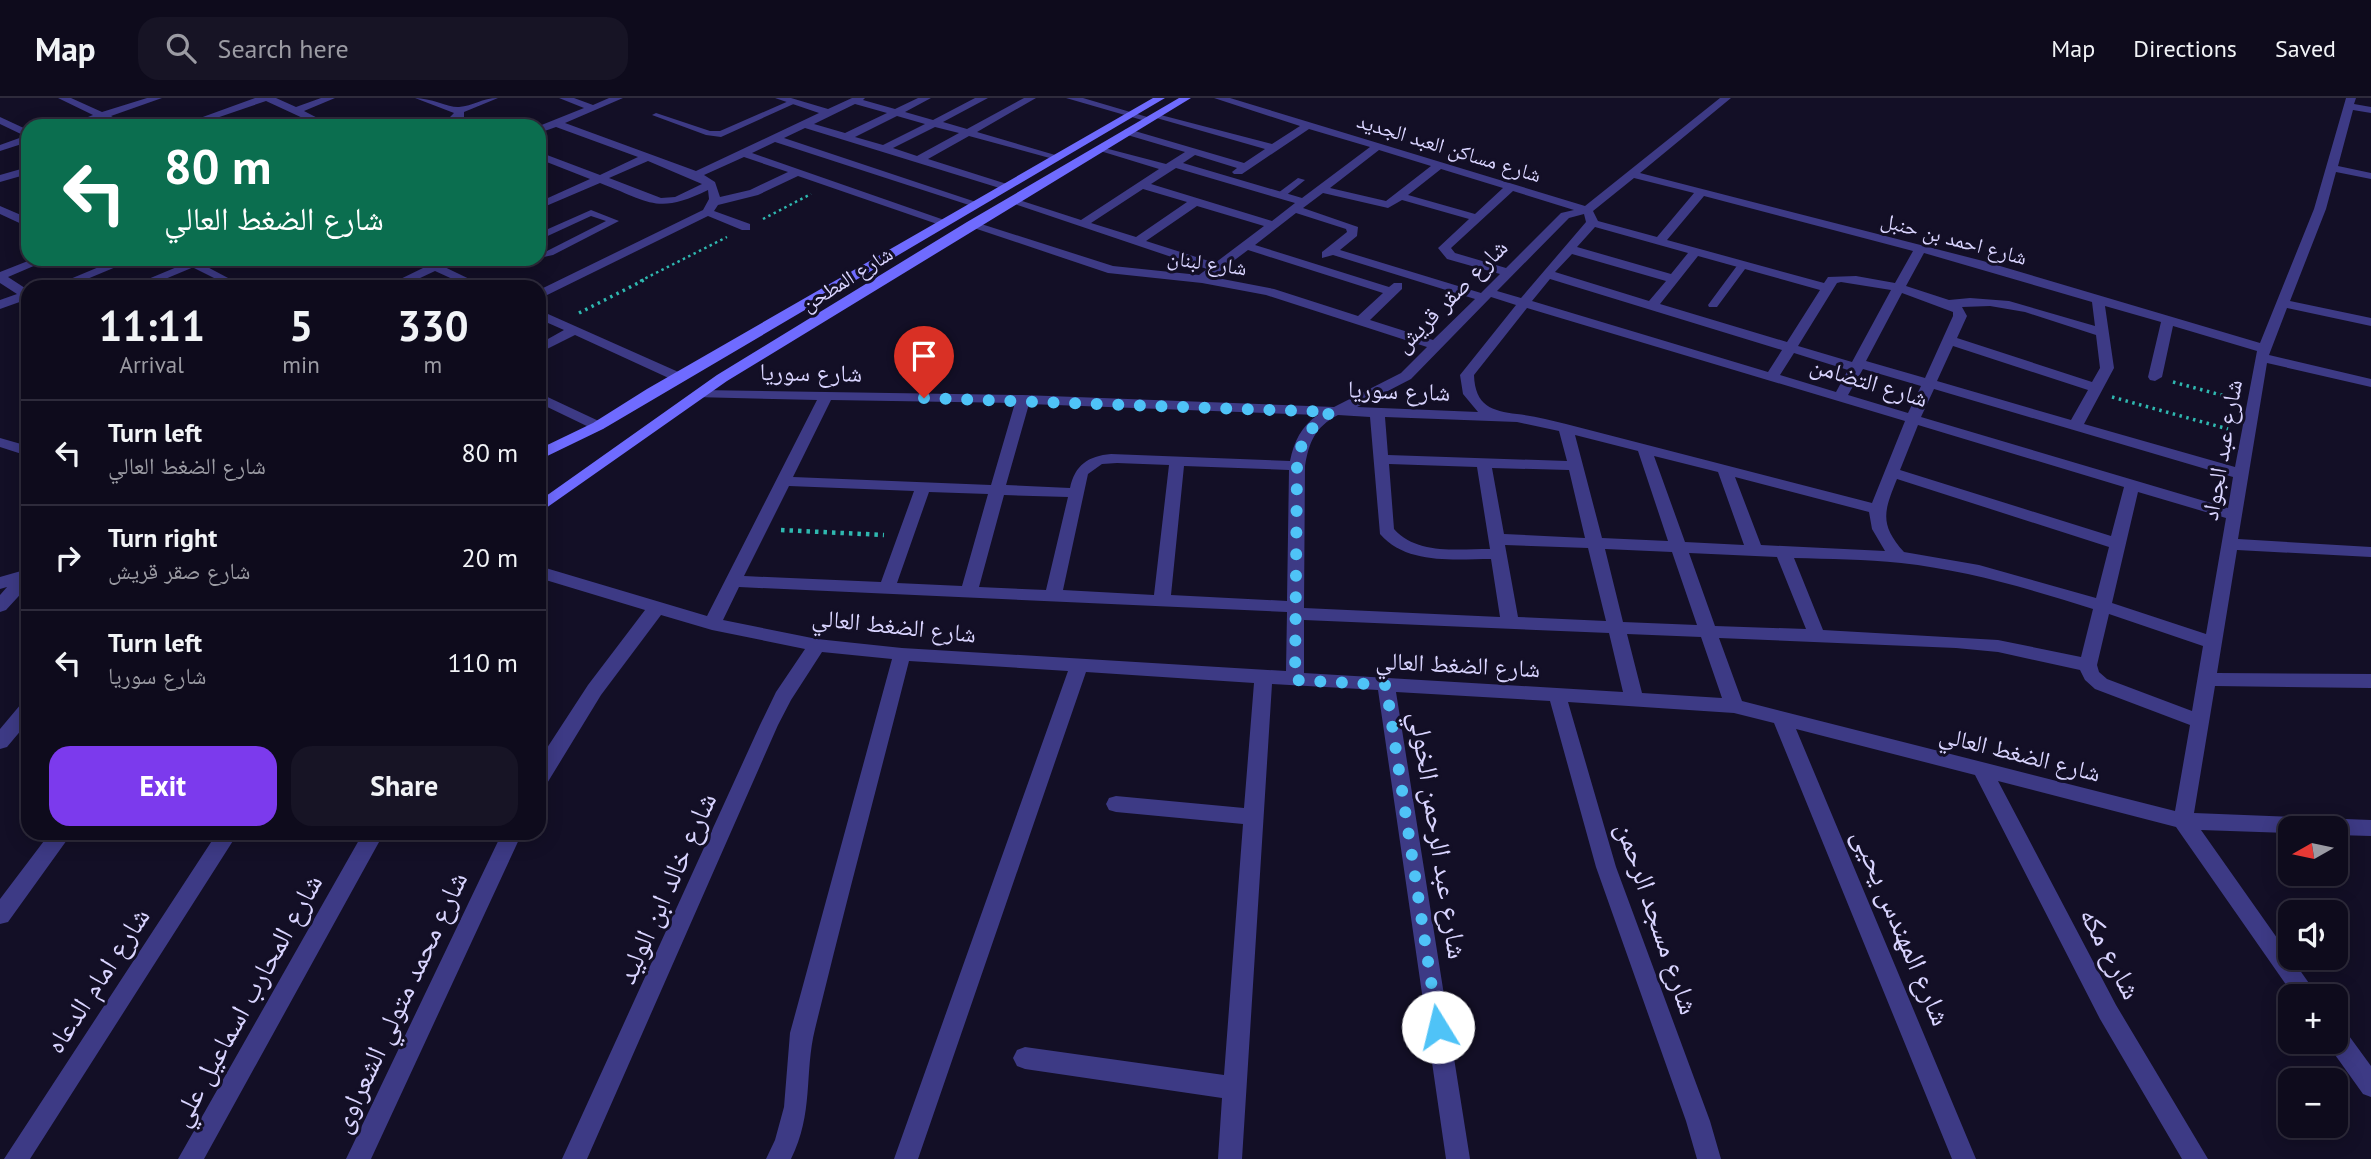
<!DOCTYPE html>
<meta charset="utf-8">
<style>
body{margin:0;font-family:"PT Sans","Noto Naskh Arabic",sans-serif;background:#171425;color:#f1f3f6;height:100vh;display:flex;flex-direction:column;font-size:26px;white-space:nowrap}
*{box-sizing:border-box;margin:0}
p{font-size:23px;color:#9b9ba3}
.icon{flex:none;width:38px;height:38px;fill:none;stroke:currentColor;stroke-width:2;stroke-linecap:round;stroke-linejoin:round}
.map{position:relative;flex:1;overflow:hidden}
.details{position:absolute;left:21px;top:182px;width:525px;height:560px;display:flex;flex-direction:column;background:#0e0b1c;border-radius:21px;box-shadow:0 4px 18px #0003,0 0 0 2px #2e2b3b}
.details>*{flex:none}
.top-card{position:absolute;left:21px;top:21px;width:525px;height:147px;border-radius:21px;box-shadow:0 4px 18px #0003,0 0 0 2px #2e2b3b;background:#0b6e4f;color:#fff;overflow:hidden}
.needle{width:46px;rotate:261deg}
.tools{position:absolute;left:2278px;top:718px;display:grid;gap:14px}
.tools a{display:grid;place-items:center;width:70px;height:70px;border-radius:14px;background:#0e0b1c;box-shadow:0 4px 18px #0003,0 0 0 2px #2e2b3b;font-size:35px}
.pin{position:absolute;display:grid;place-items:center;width:60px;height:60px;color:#fff;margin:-72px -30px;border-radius:50% 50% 50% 0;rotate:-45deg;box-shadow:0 0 7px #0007}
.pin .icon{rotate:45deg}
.me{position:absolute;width:77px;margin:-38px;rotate:351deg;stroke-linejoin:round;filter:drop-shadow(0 0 5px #0008)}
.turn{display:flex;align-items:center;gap:24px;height:147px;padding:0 28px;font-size:32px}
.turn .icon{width:91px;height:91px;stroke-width:2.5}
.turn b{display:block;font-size:49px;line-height:60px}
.eta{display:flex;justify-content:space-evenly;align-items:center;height:119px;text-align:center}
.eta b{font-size:42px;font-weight:800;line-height:49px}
.action{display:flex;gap:14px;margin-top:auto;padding:14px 28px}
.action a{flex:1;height:80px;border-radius:21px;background:#7c3aed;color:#fff;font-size:28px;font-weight:800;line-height:80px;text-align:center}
.action a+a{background:#171425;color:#f1f3f6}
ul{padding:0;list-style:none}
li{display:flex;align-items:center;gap:21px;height:105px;padding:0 28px;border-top:2px solid #2e2b3b}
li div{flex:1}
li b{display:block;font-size:26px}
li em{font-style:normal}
header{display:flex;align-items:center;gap:42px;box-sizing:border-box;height:98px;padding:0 35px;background:#0e0b1c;border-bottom:2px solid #2e2b3b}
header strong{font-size:33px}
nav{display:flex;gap:38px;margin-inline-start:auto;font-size:24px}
.search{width:490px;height:63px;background:#171425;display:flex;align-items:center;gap:18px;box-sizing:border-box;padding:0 24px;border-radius:21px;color:#9b9ba3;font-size:26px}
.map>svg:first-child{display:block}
</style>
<header>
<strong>Map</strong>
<div class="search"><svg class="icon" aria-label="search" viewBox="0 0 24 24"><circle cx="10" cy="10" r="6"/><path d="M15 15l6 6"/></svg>Search here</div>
<nav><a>Map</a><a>Directions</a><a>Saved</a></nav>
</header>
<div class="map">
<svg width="2371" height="1061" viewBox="0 0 2371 1061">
<rect width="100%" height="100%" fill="#130f26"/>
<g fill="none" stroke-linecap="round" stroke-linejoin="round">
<!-- path-far2 -->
<path stroke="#2fb8b0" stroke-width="2.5" stroke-dasharray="2.5 3.5" stroke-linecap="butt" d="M763 121 811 96
M640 183 727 139"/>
<!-- path-far1 -->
<path stroke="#2fb8b0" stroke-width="3.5" stroke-dasharray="2.5 4.5" stroke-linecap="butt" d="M579 215 644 182
M2173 284 2236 301
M2112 299 2228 331"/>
<!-- path -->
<path stroke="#2fb8b0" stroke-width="4.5" stroke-dasharray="3.5 5" stroke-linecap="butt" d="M781 432 884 437"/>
<!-- lane -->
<path fill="#3d3a85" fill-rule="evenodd" d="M791 2 798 4 721 39 706 37 652 17 656 15 710 33H720Z
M1298 80 1305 82 1284 99H1278V95Z
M591 112 619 123 553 157 539 160V154L547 153 606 123 591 118 539 142V135Z
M190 164H198L245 189H232L190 168Z
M1739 165 1748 167 1717 209H1709L1708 207Z"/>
<!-- street -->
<path fill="#3d3a85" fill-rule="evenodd" d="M58 0H71L102 14 147 0H162L111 18 129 28H116L101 21 81 28H65L93 17Z
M255 0H276L296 9 321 0H335L304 13 333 28H320L266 3 193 28H178Z
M415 0C431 0 450 10 459 9 473 8 482 0 498 0L464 14V19L452 28H441L454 15Z
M559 0H574L593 7 609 0H623L565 25 696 73 819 15 775 0H791L828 11 852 0H865L863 2 895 11 918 0H931L905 14 933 22 975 0H988L943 24 967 31 1024 0H1036L977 34 1062 59 1057 62 969 38 928 61 1010 87V91L1006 92 805 30 784 40 982 106 972 108 775 44 752 55 950 124 940 127 798 78 758 97 718 107 714 113 750 126V132H742L708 118 539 201V192L703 112 709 101 708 92C657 117 650 104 600 85L539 111V104L590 81 539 61V54L600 77 638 59 556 29 539 35V28L584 10ZM855 6 887 15 845 35 814 26ZM897 18 925 26 883 47 855 39ZM935 29 959 35 917 58 893 50ZM744 59 788 74 750 92 720 99 715 84 704 77ZM648 63 702 86 675 99 661 100 609 80Z
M1066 0H1083L1154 21 1149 24Z
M1214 0H1230L1585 108 1720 0H1731L1640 75 1983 163 2260 245 2314 111 2346 0H2356L2354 6 2371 9V15L2353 12 2338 68 2371 75V81L2336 74 2326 111 2290 203 2371 220V228L2287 210 2269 257 2371 281V289L2267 265 2238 441 2371 449V459L2237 452 2217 575 2371 576V590L2215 588 2194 715 2371 722V738L2336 737V730H2291V735L2201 732 2318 898H2294L2176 729 1998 683 2116 907 2208 1061H2182L2100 921 1975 677 1796 631 1976 1061H1952L1774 625 1734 615 1568 604 1616 769 1710 1023 1721 1061H1697L1686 1023 1596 769 1550 603 1396 594 1470 1061H1446L1378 592 1272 586 1242 1061H1218L1222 1000 1025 971 1017 968 1013 960 1017 952 1025 949 1224 977 1243 726 1116 714 1109 712 1106 706 1109 700 1116 698 1244 710 1254 585 1086 574 918 1061H894L1068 573 909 563C878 685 845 808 815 931 804 976 814 1015 791 1061H766L775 1042 784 1009 790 935 892 561 822 554 791 602 778 627 587 1061H562L760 627 776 594 805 551 712 532 661 517 601 597 546 687 539 690V664L545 653 588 587 645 512 539 480V468L707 518 817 302 694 299 692 296 699 292 1023 297 1334 309 1401 275 1427 249 1266 197 1202 185 1108 175 965 127 975 124 1113 168 1199 177 1207 171 1006 103 1016 101 1081 122 1159 71 1097 52V48L1166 66 1185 54 1124 36V32L1128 31 1244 65 1265 51 1153 19V15L1272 46 1300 28ZM1309 31 1370 49 1302 100 1183 65 1195 57 1237 70 1232 74 1234 76H1242ZM1379 52 1431 68 1386 103 1330 90ZM1176 70 1295 105 1272 123 1151 86ZM1441 71 1503 90 1475 116 1408 97ZM1634 80 1694 95 1657 139 1598 123 1593 113ZM1143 91 1187 104 1136 139 1091 125ZM1513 93 1574 112 1561 115 1506 170 1455 155 1451 150ZM1323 95 1388 110 1402 102 1469 121 1438 150 1447 161 1500 176 1481 195 1340 152 1357 138 1358 129 1303 110ZM1704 98 1913 153 1895 185 1856 178 1828 179 1824 185 1667 142ZM1197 108 1264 128 1215 165 1146 143ZM1296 115 1346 131 1347 134 1322 154V160L1333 157 1475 201 1433 242 1370 222 1402 191V185H1394L1389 189 1255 147ZM1584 116 1586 124 1521 200 1497 193 1569 120ZM1595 129 1688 155 1671 176 1577 149ZM1248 152 1383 195 1358 218 1274 191 1212 179ZM1924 155 2092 204 2095 228 2009 203 1970 200 1949 202 1906 188ZM1572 156 1666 183 1649 203 1555 174ZM1698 158 1820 192 1787 244 1660 206ZM1550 181 1782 252 1768 274 1532 203ZM1841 184 1891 192 1852 264 1798 248 1837 185ZM1902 195 1953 214V218L1925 280 1866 263ZM1491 199 1516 207 1460 277 1463 296 1478 314 1357 309 1411 281ZM1990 208 2025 214 2096 237 2100 270 2092 284 1957 240 1967 218 1962 209ZM2105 208 2161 224 2148 279 2150 282 2155 283 2162 279 2173 228 2257 253 2235 369 2084 326 2114 270ZM1527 210 1905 323 1872 405 1566 326C1550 322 1533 318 1517 316 1492 313 1475 308 1474 277ZM1953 248 2088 292 2071 322 1937 283ZM1794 255 1848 272 1836 294 1780 277ZM1863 271 1921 288 1908 315 1848 297ZM1934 291 2233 379 2228 410 1921 319ZM831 302 1015 305 991 387 793 379ZM1029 306 1318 317C1301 328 1294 344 1290 363L1111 356C1088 358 1075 367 1070 390L1006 387ZM1338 317 1370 319 1380 436C1407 467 1454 461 1491 461L1500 519 1304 510 1305 368C1309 344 1315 329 1338 317ZM1385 319 1517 324 1559 333 1567 363 1388 357ZM1918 327 2124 389 2111 438 1900 372ZM1575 337 1638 353 1668 443 1602 440ZM1654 358 1718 374 1744 447 1685 444ZM1117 365 1169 367 1154 497 1063 492 1088 376 1102 366ZM1389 366 1477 369 1490 451C1458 451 1417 457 1394 431ZM1184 368 1289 372 1287 503 1171 497ZM1492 370 1569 372 1585 440 1504 436ZM1735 379 1869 414 1872 431 1885 453 1761 447ZM1897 381 2109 449 2096 500 1979 467 1904 454C1879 426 1884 413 1897 381ZM789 388 914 393 881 484 744 478ZM929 394 988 396 962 488 897 485ZM2138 394 2226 420 2206 536 2112 505ZM1004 397 1068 399 1046 492 979 489ZM1505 447 1588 450 1606 523 1518 519ZM1605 451 1672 454 1697 527 1623 524ZM1689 455 1777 459 1806 531 1715 528ZM1794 460C1829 461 1865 461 1901 465 1966 472 2030 491 2093 511L2081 559 1998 542 1823 532ZM739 489 1287 514 1286 573 902 550 817 541 723 522ZM2109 516 2203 548 2192 613 2107 581 2099 574 2097 567ZM1304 522 1609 535 1623 594 1304 575ZM1627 536 1701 539 1722 600 1642 595ZM1719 540 1956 550 1998 554 2080 572 2085 582 2095 591 2190 627 2175 713 1742 603Z
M0 19 28 32V44L0 53V47L25 38 0 26Z
M28 69V76L0 84V77Z
M0 108 28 120V129L0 116Z
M33 161H50L8 179 28 192V201L0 211V202L17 196 0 185V174Z
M118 161H135L68 189H51Z
M196 161H213L146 189H129Z
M412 161H428L486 189H470L435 173 401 189H384L425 169Z
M539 212 683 276 685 279 683 282H673L575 237 539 255V246L564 232 539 221Z
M539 295 603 325 605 328 603 331H593L539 305Z
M0 340 28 348V358L0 349Z
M28 471V488L6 512 0 514V497L7 489 0 491V479Z
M28 604V624L7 649 0 651V631L21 606Z
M50 735H72L8 824 0 826V801Z
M217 735H238L30 1061H4Z
M363 735H384L204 1061H178Z
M502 735H522L371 1061H346Z
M2336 928 2344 931 2371 968V999L2363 996 2328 947 2326 943H2336Z"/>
<!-- secondary -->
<path fill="#6f6bff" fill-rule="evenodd" d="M1153 0H1165L603 331 539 362V351L593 325 647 291Z
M1179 0H1191L727 283 539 415V403L717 277 967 124Z"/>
</g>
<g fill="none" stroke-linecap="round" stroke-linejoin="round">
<!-- route -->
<path stroke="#4fc3f7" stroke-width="12" stroke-dasharray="0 21.6" d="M924 300 1331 314C1310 330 1300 341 1297 368L1295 582 1386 587 1438 929"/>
</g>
<g text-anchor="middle" stroke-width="6" stroke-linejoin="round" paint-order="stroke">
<!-- far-street labels -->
<g font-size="21" fill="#d9d4ff" stroke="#130f26">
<text transform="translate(1449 50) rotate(17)" y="7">شارع مساكن العبد الجديد</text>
<text transform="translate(1954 141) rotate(15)" y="7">شارع احمد بن حنبل</text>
<text transform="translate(1207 165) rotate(8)" y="7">شارع لبنان</text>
<text transform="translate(847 181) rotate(-32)" y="7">شارع المطحن</text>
</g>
<!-- street labels -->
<g font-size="24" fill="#d9d4ff" stroke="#130f26">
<text transform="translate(1451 198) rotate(-45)" y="8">شارع صقر قريش</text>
<text transform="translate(811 275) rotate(1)" y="8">شارع سوريا</text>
<text transform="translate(1869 284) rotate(17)" y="8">شارع التضامن</text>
<text transform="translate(1399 293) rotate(2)" y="8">شارع سوريا</text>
<text transform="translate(2222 352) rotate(-80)" y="8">شارع عبد الجواد</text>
<text transform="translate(894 528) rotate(6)" y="8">شارع الضغط العالي</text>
<text transform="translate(1458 567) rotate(3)" y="8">شارع الضغط العالي</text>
<text transform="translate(2020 656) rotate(14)" y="8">شارع الضغط العالي</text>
</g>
<!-- near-street labels -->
<g font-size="28" fill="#d9d4ff" stroke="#130f26">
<text transform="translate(1439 737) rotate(81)" y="10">شارع عبد الرحمن الخولي</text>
<text transform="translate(666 790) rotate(-66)" y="10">شارع خالد ابن الوليد</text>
<text transform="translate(1658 820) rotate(71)" y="10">شارع مسجد الرحمن</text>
<text transform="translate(1902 829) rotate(67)" y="10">شارع المهندس يحيى</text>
<text transform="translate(2111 855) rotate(62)" y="10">شارع مكه</text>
<text transform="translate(97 882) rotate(-57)" y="10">شارع امام الدعاه</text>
<text transform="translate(246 902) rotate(-61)" y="10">شارع المحارب اسماعيل علي</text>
<text transform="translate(399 904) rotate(-65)" y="10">شارع محمد متولي الشعراوى</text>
</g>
</g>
</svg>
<div class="tools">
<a><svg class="needle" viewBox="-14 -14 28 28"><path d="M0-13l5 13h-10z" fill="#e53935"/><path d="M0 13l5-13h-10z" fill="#9b9ba3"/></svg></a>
<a><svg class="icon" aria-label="sound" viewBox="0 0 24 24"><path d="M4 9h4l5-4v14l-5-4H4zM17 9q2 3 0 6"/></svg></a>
<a>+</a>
<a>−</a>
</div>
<div class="pin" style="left:924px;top:300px;background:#d93025"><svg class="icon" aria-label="arrive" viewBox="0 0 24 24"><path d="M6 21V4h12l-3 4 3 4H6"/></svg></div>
<svg class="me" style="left:1438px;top:929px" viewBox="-20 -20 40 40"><circle r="19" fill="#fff"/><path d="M0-13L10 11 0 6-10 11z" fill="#4fc3f7"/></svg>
<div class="top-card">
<div class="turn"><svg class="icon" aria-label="left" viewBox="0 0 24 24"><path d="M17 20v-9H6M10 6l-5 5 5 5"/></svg><div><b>80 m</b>شارع الضغط العالي</div></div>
</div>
<section class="details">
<div class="eta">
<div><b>11:11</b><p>Arrival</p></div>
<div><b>5</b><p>min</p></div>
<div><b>330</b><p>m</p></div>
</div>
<ul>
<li><svg class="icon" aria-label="left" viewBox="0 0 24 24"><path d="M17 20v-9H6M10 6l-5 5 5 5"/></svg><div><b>Turn left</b><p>شارع الضغط العالي</p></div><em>80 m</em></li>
<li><svg class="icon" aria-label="right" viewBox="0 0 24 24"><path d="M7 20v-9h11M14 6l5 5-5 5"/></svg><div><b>Turn right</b><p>شارع صقر قريش</p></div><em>20 m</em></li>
<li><svg class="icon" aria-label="left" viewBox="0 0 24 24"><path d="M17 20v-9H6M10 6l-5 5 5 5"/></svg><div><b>Turn left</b><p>شارع سوريا</p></div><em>110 m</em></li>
</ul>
<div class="action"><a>Exit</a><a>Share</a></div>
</section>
</div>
